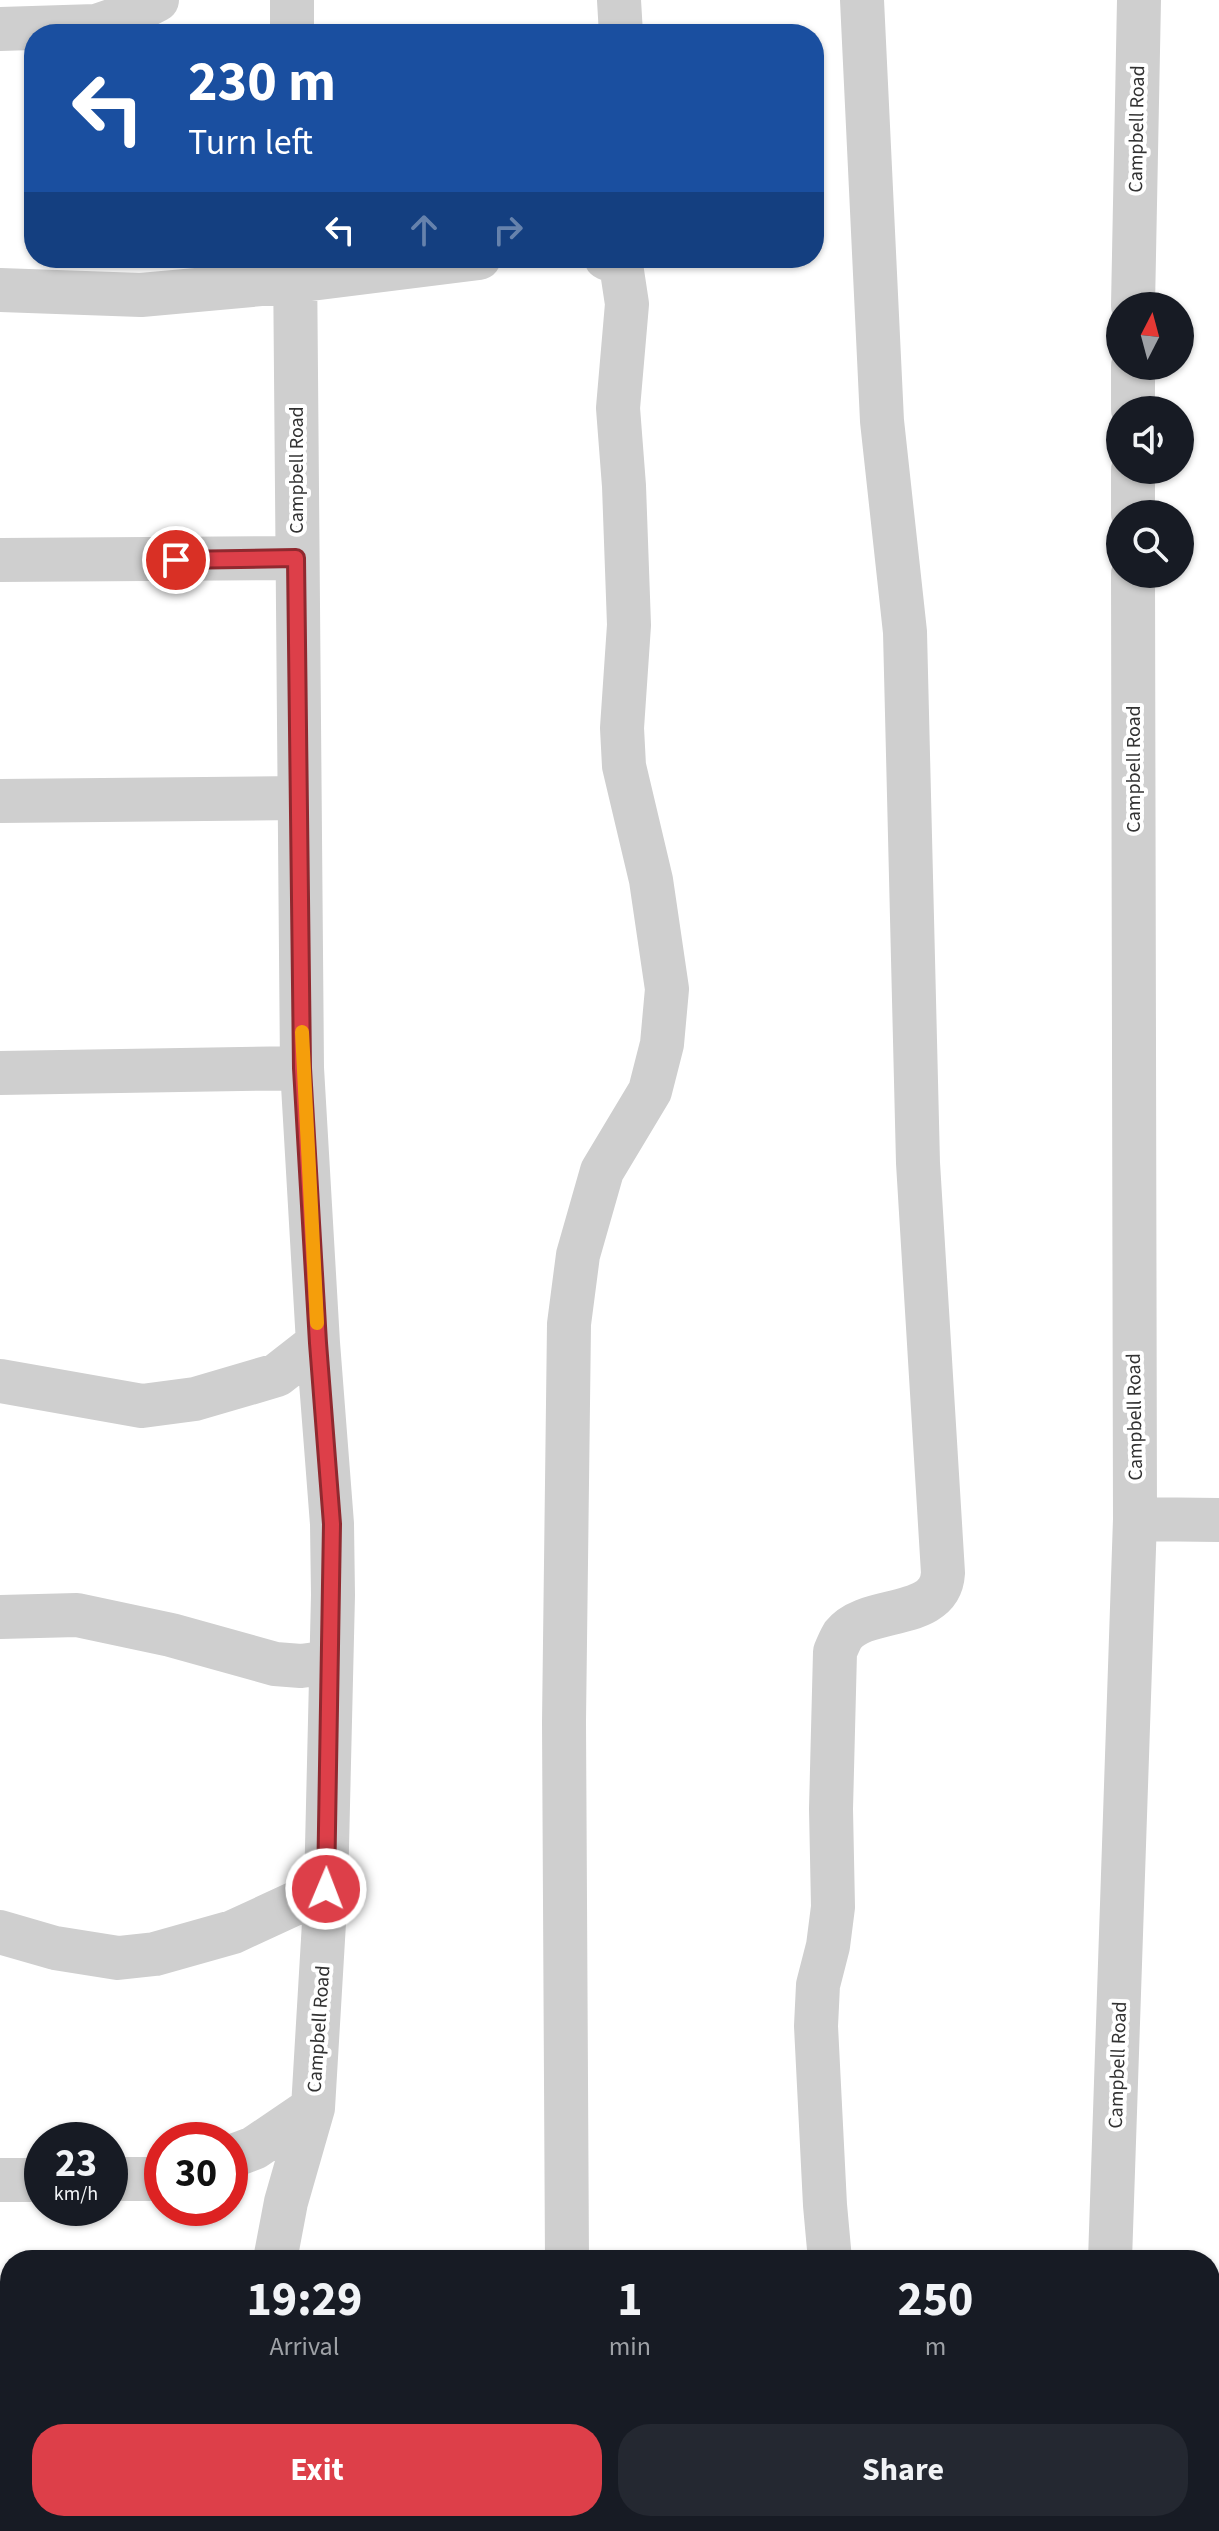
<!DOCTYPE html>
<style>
body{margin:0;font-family:"Source Sans 3",sans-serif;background:#242831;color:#f1f3f6;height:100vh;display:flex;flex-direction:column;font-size:30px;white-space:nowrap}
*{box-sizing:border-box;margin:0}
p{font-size:26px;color:#9ea1a6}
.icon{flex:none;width:44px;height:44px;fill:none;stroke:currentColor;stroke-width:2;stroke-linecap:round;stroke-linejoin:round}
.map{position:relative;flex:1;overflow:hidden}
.side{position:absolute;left:0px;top:2250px;width:1220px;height:282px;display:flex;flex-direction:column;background:#171b24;border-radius:32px 32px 0 0;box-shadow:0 2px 6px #0004}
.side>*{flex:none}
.top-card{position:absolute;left:24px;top:24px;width:800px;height:244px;border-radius:32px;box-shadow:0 2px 6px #0004;background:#1a4fa0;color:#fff;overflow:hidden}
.needle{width:52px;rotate:6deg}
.fabs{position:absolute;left:1106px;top:292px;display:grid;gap:16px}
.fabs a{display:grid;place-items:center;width:88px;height:88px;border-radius:50%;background:#171b24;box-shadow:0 2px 6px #0004;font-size:40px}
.speed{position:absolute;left:24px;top:2122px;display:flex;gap:16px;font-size:40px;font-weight:700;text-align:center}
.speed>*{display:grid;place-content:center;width:104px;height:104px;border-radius:50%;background:#171b24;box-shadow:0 2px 6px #0004;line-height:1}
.speed small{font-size:20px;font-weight:400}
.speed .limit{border:12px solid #d22;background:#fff;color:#111}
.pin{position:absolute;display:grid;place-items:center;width:68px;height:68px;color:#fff;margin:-34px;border:4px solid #fff;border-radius:50%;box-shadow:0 2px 8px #0007}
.me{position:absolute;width:88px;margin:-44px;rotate:1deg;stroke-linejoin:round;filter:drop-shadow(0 0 6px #0008)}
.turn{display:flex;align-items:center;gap:28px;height:168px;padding:0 32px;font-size:36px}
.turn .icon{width:104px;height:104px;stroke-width:2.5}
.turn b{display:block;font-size:56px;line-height:68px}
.lanes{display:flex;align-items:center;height:76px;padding:0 32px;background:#0003;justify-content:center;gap:40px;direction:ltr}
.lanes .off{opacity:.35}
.eta{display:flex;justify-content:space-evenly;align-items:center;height:136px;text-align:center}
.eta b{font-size:48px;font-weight:700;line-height:56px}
.button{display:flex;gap:16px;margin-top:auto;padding:16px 32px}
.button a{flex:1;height:92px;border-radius:32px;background:#dd3f49;color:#fff;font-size:32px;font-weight:700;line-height:92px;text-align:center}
.button a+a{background:#242831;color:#f1f3f6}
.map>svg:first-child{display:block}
</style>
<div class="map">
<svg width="1219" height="2531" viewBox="0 0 1219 2531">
<rect width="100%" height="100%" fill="#fff"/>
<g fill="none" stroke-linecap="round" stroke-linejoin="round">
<!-- minor -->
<path stroke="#cfcfcf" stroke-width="44" d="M292 0V34
M619 0 621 34
M0 29 96 26 126 16 157 0
M0 290 141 295 295 281 479 258
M1133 306 1139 0
M1133 366V410
M1133 470V514
M0 560 296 558
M0 801 299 798
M0 1073 302 1068
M0 1381 142 1406 195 1399 277 1375 318 1343
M1135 1519 1219 1520
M0 1617 77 1615 171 1635 275 1664 301 1666 331 1662
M0 1932 55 1948 118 1958 155 1954 233 1932 326 1889
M230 2157 254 2148 313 2108
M110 2179H162
M0 2180H42
M275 2260 286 2202 313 2108 326 1889 333 1595 332 1524 318 1343 302 1068 295 258
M567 2260 564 1722 569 1324 578 1255 602 1171 650 1091 662 1044 667 989 651 880 624 766 622 728 629 625 624 486 618 408 627 304 622 271 616 262 606 258
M830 2260 825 2205 816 2026 818 1985 828 1946 833 1907 831 1809 835 1652C837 1647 840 1640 843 1635 867 1604 940 1622 943 1573L918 1163 905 632 882 421 862 0
M1110 2260 1135 1519 1133 574
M0 2446H10
M1210 2471 1219 2473
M568 2522V2531
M262 2531V2522
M846 2531V2522
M1113 2531 1114 2522"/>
</g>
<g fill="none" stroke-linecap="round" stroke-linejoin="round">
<defs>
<path id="route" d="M176 560 296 558 302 1068 318 1343 332 1524 326 1889"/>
</defs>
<!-- route casing -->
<use href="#route" stroke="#90292f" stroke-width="20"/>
<!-- route -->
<use href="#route" stroke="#dd3f49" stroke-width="14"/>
<!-- slow -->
<path stroke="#f59e0b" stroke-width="14" d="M302 1032 317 1323"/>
</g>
<g text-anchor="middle" stroke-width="8" stroke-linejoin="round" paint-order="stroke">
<!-- street labels -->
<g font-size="20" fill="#323232" stroke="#fff">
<text transform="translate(1136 129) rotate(-89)" y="7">Campbell Road</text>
<text transform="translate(296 470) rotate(-90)" y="7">Campbell Road</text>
<text transform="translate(1133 769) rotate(-90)" y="7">Campbell Road</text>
<text transform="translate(1134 1417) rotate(-91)" y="7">Campbell Road</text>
<text transform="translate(318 2029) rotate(-86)" y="7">Campbell Road</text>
<text transform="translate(1117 2065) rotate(-88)" y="7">Campbell Road</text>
</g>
</g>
</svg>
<div class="fabs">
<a><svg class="needle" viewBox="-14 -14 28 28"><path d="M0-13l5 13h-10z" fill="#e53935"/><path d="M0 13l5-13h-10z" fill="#9ea1a6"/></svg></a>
<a><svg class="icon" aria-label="sound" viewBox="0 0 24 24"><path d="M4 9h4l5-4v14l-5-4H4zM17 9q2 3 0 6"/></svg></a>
<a><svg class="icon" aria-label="search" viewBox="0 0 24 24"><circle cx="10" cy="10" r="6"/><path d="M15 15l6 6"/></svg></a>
</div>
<div class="speed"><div>23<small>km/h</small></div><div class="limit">30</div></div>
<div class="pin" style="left:176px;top:560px;background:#d93025"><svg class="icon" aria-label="arrive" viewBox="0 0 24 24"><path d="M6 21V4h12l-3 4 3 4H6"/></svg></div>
<svg class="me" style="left:326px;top:1889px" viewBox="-20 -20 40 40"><circle r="17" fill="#dd3f49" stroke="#fff" stroke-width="3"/><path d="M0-11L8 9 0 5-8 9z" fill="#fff"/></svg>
<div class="top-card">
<div class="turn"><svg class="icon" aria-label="left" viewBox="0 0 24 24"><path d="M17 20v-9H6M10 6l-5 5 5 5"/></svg><div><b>230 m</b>Turn left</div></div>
<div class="lanes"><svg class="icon" aria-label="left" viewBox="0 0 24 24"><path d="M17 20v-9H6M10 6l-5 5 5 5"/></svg><svg class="icon off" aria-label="ahead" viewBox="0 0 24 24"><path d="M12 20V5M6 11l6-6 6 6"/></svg><svg class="icon off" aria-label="right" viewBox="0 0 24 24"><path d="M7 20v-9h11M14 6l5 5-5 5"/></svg></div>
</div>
<section class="side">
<div class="eta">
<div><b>19:29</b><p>Arrival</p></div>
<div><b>1</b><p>min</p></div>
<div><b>250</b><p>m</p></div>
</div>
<div class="button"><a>Exit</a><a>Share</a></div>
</section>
</div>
